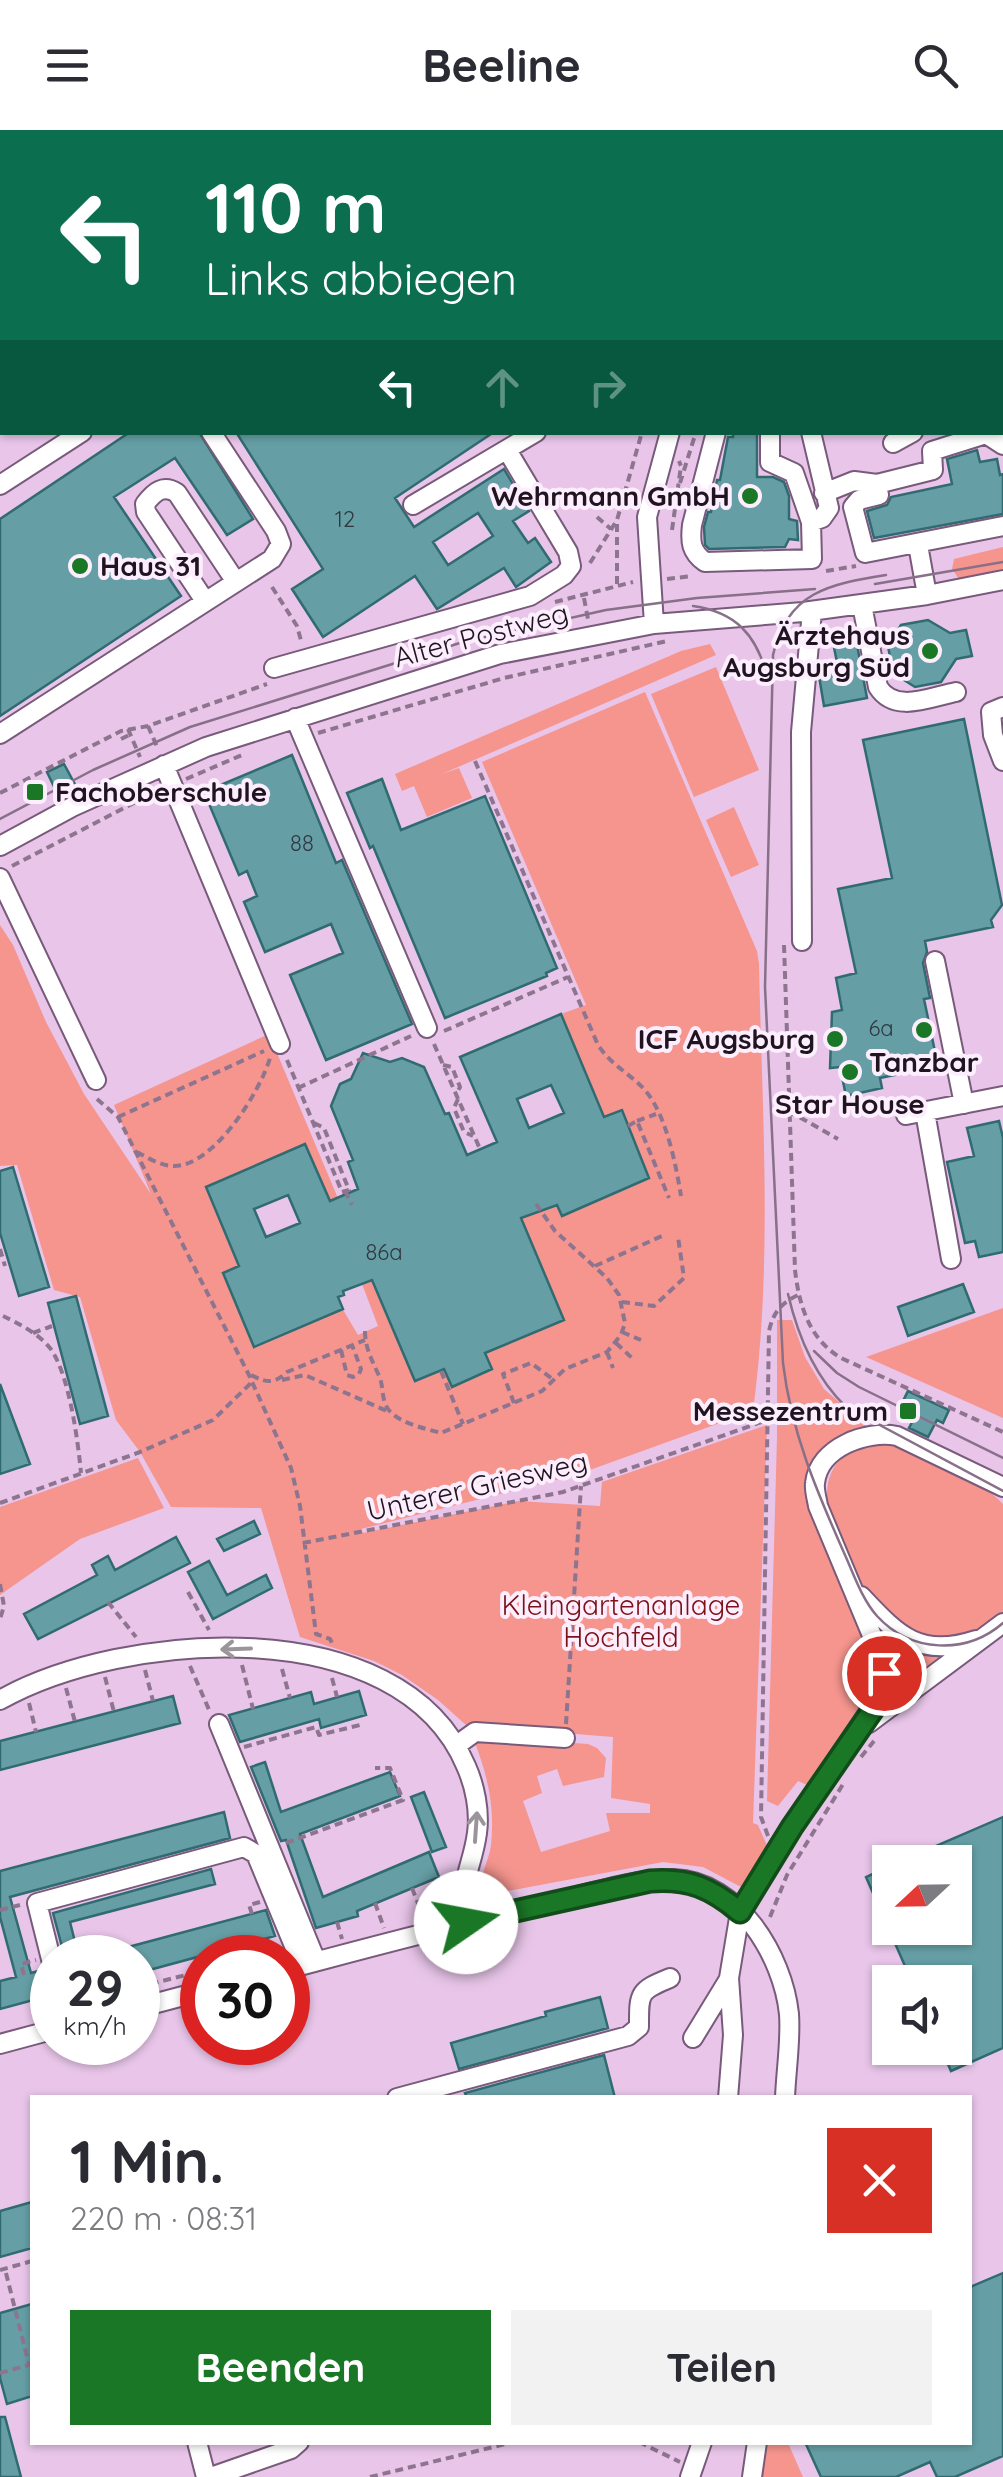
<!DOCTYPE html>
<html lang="de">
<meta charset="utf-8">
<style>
body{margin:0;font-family:Quicksand,sans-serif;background:#f2f2f3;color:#2b2b33;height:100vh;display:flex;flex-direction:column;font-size:38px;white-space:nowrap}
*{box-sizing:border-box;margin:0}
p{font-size:32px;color:#7c7c81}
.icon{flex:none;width:55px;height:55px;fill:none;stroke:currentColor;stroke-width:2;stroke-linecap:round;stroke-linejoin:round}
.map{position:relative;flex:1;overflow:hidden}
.details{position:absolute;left:30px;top:1965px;width:942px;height:350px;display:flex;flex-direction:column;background:#fff;border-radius:0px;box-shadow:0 2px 8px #0004}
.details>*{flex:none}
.banner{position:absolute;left:0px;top:0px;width:1005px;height:305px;box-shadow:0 2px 8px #0004;background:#0b6e4f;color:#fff;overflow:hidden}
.needle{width:65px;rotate:248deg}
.tools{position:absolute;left:872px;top:1715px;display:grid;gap:20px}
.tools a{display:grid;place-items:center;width:100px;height:100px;border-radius:0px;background:#fff;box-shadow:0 2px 8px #0004;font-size:50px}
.speed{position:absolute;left:30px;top:1805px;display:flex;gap:20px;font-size:50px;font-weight:700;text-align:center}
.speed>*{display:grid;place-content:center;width:130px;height:130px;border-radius:50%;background:#fff;box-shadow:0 2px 8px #0004;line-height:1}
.speed small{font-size:25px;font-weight:400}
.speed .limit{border:15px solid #d22;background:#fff;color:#111}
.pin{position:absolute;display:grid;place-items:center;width:85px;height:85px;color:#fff;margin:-42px;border:5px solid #fff;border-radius:50%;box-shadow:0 2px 10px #0007}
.me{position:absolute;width:110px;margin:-55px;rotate:78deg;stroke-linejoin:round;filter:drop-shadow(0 0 8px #0008)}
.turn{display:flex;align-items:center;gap:35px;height:210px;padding:0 40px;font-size:45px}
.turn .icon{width:130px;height:130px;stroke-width:2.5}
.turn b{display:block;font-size:70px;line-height:85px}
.lanes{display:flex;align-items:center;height:95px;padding:0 40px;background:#0003;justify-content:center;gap:50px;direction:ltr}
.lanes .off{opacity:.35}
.round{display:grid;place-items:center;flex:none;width:105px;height:105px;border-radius:0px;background:#f2f2f3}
.head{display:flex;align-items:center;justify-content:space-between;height:170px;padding:0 40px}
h1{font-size:60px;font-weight:700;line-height:75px}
.action{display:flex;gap:20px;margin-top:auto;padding:20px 40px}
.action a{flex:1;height:115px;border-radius:0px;background:#1a7726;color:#fff;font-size:40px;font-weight:700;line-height:115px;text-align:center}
.action a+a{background:#f2f2f3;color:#2b2b33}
header{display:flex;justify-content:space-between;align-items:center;height:130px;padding:0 40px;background:#fff;font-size:45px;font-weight:700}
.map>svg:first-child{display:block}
</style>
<header><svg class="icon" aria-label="menu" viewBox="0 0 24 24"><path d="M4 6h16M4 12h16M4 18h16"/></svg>Beeline<svg class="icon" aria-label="search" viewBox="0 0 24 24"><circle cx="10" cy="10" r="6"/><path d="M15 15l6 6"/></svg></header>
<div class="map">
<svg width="1003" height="2347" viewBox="0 0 1003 2347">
<rect width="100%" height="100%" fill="#e8c5e9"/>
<!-- green -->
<path fill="#f5958e" d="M1003 417V439L959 449 952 439 954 429Z
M710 514 716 525 442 644 459 638 472 668 427 687 414 656 402 661 395 644 681 521Z
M716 537 759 640 694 667 651 564Z
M645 562 757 821 759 834C762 982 773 1133 753 1281L576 1345 361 1399 363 1403 518 1371 600 1376 602 1352 767 1295 753 1693 758 1695 769 1720 750 1756 741 1757 703 1737 663 1732 486 1765 481 1762C479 1746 489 1731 491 1715 495 1678 488 1647 475 1613L488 1607 588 1614 597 1618 606 1628 604 1647 563 1656 557 1639 537 1646 542 1663 523 1671 541 1722 610 1701 606 1683H650V1674L611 1668 613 1607 466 1595 438 1570 402 1545 374 1531 300 1507 261 1378 171 1377 140 1322 116 1290 80 1167 54 1160 17 1035 0 1036V795L13 815 46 892 84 964 151 1064 114 975 269 904 342 1078 334 1081 305 1014 206 1057 239 1136 223 1144 253 1217 342 1178 358 1205 378 1196 362 1154 372 1150 415 1251 444 1239 452 1257 492 1239 485 1223 564 1190 521 1088 557 1075 563 1086 649 1047 622 980 604 987 561 884 586 875 482 632Z
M734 677 759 735 731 747 706 690Z
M1003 1178V1288L866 1227Z
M777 1190H792L805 1227 824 1259 868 1297C838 1310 806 1330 805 1366L878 1539C874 1583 832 1619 807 1655L798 1651 778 1676 767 1671 777 1307Z
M889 1311C927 1328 973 1343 1003 1374V1483C961 1524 915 1518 876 1476 858 1456 839 1398 827 1371 825 1329 851 1317 889 1311Z
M138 1328 164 1378 80 1409 0 1465V1377Z
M867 1480 956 1522 903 1559 895 1555Z
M757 2312 788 2313 803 2347H752Z"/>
<!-- building -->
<path fill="#659fa5" stroke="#316b72" stroke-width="2.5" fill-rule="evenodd" d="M130 302H199L253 389 227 405 175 328 114 367 181 466 0 586V389Z
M236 302H494L395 368 414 397 504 339 529 381 513 391 528 413 535 408 551 432 516 457 504 438 437 479 415 446 323 507 292 459 323 439ZM478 383 493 406 448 435 433 412Z
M733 302H757V347H773L784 352 789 366V389L797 391 798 410 789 409 785 417 709 419 705 415 704 397 708 382H711L717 350H720L728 307H733Z
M977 320 980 332 997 329 1000 345 1003 344V384L874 408 867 381 887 375 891 367 952 354 947 329Z
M928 490 950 503 966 500 972 526 956 529 941 552 915 557 893 543 888 516 901 495Z
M855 504 867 568 824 576 819 546 822 545 821 535 837 532 832 508Z
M964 589 1002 775 991 790 993 797 925 811 927 822 923 833 930 868 924 869 938 936 880 948 882 958 846 966 840 937 830 938 832 882 842 880 836 848 856 843 838 759 892 748 863 610Z
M292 625 336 733 342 730 412 894 326 930 290 845 343 823 331 794 265 822 244 772 257 766 247 741 239 745 204 662Z
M64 634 78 660 60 669 47 642Z
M382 649 401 700 485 666 557 838 546 843 547 846 445 888 373 716 370 718 347 663Z
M561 884 604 987 622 980 649 1048 562 1086 557 1075 521 1088 564 1190 485 1223 492 1239 452 1257 444 1239 415 1251 372 1150 343 1161 344 1165 338 1167 343 1179 254 1217 223 1143 239 1136 206 1057 305 1014 330 1071 358 1059 348 1032 353 1030 331 976 340 954 351 949 363 923 390 932 402 928 424 937 445 984 449 983 467 1025 497 1012 460 927ZM551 955 564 983 529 998 517 969ZM288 1065 300 1093 266 1107 254 1079Z
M999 991 1003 1008V1122L979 1127 975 1111 965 1113 947 1032 974 1026 967 998Z
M13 1037 49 1157 19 1166 0 1103V1041Z
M963 1154 974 1182 908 1206 898 1177Z
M76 1166 108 1286 80 1294 48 1173Z
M0 1254 30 1334 0 1344Z
M908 1261 949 1280 943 1293 937 1290 928 1307 909 1298 918 1281 902 1273Z
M254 1391 260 1404 224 1421 217 1409Z
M176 1407 190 1433 38 1509 24 1484 97 1445 92 1435 108 1426 115 1440Z
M209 1431 227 1465 266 1445 272 1458 213 1489 188 1442Z
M359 1561 366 1585 321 1598 319 1589 240 1612 229 1585 311 1562 314 1574Z
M173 1566 180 1593 0 1640V1611Z
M265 1632 281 1682 390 1642 400 1666 300 1704 323 1767 429 1722 439 1747 357 1781 358 1786 316 1798 286 1710 281 1711 251 1637Z
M424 1662 446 1717 432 1722 411 1667Z
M224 1682 230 1708 10 1767 31 1843 42 1840 48 1866 0 1879V1851L16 1847 0 1787V1741Z
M1003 1687V1918L951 1941 941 1918H955V1852H912L866 1747 890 1736V1798H955V1732H899Z
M211 1739 215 1754 70 1792 79 1828H65L53 1783Z
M266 1780 275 1806 138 1843V1828H107L106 1823Z
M600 1867 608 1898 459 1939 451 1913 546 1886 545 1882Z
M604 1925 615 1968H467L465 1963Z
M32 2072V2118L0 2127V2081Z
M1003 2143V2326L955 2347H937L930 2332 896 2347H821L805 2312H970V2157Z
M32 2174V2266L7 2274 0 2248V2183Z
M0 2287H5L21 2347H0Z"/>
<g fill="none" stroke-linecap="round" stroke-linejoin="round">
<defs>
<path id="minor" d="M999 0 1001 2
M538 2 541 0
M713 2 714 0
M716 302 692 395C690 412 691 422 705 432L812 429 811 392 794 343 770 332V302
M811 302 829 378 822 388 811 392
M893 313 913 302
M877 354 879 365 859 370 853 377 865 423 1003 396
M0 355 82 302
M824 363 854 351 877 354 933 340 932 321 986 304 1003 315
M413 375 536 302
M918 415 927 465
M205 471 146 382 145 374C154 362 163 354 177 363L236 452
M862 475 878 557C895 584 930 567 956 562
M654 494 647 387 670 302
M274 538 530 466 564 445 571 436 568 422 507 320
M1003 577 991 582 993 605 1003 631
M295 588 427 898
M0 604 272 429 281 414 276 401 211 302
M164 635 280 914
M0 716 72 677 206 617 500 524 654 494 803 482 927 465 1003 450
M0 748 96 950
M802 811 801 602 812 481
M935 831 964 974
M925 982 951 1129
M906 985 1003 966
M861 1466C897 1504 918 1529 976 1510
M0 1570C122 1501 400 1479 466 1636 475 1656 480 1681 477 1703 472 1740 458 1751 466 1792
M869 1593 1003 1493
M219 1594 316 1831
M457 1615 475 1602 565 1608
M52 1833 37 1773 244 1717 256 1724 302 1835
M288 1839C371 1817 455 1794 539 1776 582 1766 630 1749 674 1749 738 1751 783 1826 789 1884 791 1911 786 1940 785 1968
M138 1878 202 1861
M693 1908 729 1849
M0 1914 52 1900
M397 1968 628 1906 639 1897C639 1863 638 1861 670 1848
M728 1968 733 1905 729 1848 740 1782 779 1716 883 1561 884 1543 881 1527 818 1376C817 1369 814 1360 815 1353 819 1317 867 1300 897 1306L1003 1357
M197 2312 206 2347
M211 2347 291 2319 299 2312
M690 2347 702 2312
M752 2347 757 2312"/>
</defs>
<!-- minor casing -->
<use href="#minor" stroke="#785a7a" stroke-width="22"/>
<!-- path -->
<path stroke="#8e758f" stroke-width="4" stroke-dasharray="8 5" stroke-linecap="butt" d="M685 2V0
M737 2V0
M1002 261H1003
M680 353 696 302
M597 387 611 399
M672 400 681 336 679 331
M590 433 617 390
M826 441 856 436
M667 449 692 446
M617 454V390L642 302
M272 457 297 496 302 514
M584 468 588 489
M555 472 633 452
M148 596 158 619
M128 599 140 627
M318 603 504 548 667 511
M121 609 131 604
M475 631 598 915C612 936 628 942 644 959 666 983 676 1035 681 1066
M186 649 242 625
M0 663 121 601 148 596 267 554
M12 736 159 660
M784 815 795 1140C799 1175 809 1209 841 1228L1003 1302
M444 901 568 847
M434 914 480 1019
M287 930 342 1062
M443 935 452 937 460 957 456 965
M298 958 411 906
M97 969 118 987 248 1243 291 1338 300 1376 316 1504 330 1509 333 1515
M458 969 454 978 464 1002 473 1006
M788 985 794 984 838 1009
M118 987 264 921
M637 991 656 984
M314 993 324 998 349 1060 342 1062
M628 996 637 991 669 1068
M137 1022C148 1028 161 1036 174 1036 214 1036 260 962 270 928
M345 1061 352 1075
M0 1119 5 1136
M595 1136 662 1106
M622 1172 654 1176 684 1148 678 1107
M3 1186C18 1193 39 1204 50 1218 69 1243 78 1311 81 1343
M365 1201C365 1219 373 1232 380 1248 383 1257 382 1265 385 1273 391 1292 424 1298 441 1303L542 1261 565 1239 607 1222 621 1205 625 1193 619 1165 607 1148 555 1101 536 1074
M622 1202 641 1210
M33 1203 52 1196
M616 1213 633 1229
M341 1220 347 1245 353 1247 359 1244 361 1239 352 1215
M607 1222 613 1238
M441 1241 463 1294
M251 1245C267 1253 274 1254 287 1242L365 1210
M282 1250 305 1245 389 1282
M514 1273 503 1244 531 1233 554 1250
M0 1373 140 1322 213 1290 252 1252
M303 1413 563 1362 770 1289
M0 1454 4 1476 0 1489
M188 1462 209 1500
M108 1472 136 1507
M242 1535 253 1579
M190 1536 210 1582
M282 1539 290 1568
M145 1540 153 1571
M105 1547 114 1582
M332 1548 337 1567
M66 1558 75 1592
M29 1573 36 1602
M566 1594 581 1356
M244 1617 316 1597 319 1605 360 1595
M861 1627 874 1611
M768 1706 761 1687 769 1201C773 1183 781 1173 798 1165
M286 1713 403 1670 390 1638H375
M412 1758 423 1786
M375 1773 384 1798
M0 1780 20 1775
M252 1784 249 1775 260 1772
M770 1787 787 1745 845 1651
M337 1792 342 1809
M65 1823 81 1819 83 1828
M220 1825V1828
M259 1828 279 1822
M24 1845 21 1834 36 1830
M138 1857 202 1841
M0 2140 32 2131
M0 2243 29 2235 5 2139
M639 2312 680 2332
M370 2347 514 2312"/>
<!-- minor -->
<use href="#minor" stroke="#fff" stroke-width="18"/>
<!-- tram -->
<path stroke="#887089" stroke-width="2.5" d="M886 445C829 454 787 462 773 525L765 857 783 1233C791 1302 817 1362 845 1425 854 1445 862 1469 877 1486 911 1523 966 1525 1003 1493
M875 454 1003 432
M693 476C736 482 756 505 767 545
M0 689 93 640 190 597 463 512 606 480 697 468 815 459
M788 1164C798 1207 815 1247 846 1277L1003 1361
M814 1221 837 1243 859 1257 1003 1328"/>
</g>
<!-- one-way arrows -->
<defs><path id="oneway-shaft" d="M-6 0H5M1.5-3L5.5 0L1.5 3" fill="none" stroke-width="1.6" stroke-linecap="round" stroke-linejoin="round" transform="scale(2.5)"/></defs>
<g stroke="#9b959b">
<use href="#oneway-shaft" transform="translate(236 1519) rotate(178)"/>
<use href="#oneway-shaft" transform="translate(476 1697) rotate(-86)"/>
</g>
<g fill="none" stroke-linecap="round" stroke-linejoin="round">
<defs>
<path id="route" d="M466 1792 650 1751C689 1748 711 1758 740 1782L792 1697 874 1578 883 1560 884 1543"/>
</defs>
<!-- route casing -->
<use href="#route" stroke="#114d19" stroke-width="25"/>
<!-- route -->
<use href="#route" stroke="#1a7726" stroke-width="18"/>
</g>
<!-- markers -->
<g fill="#1a7726" stroke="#fceefd" stroke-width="4">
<circle cx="750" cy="366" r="10"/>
<circle cx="80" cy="436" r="10"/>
<circle cx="930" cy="521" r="10"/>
<rect x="25" y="652" width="20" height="20" rx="5"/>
<circle cx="924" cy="900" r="10"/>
<circle cx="835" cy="909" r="10"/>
<circle cx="850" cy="942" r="10"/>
<rect x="898" y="1271" width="20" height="20" rx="5"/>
</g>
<g text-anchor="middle" stroke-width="8" stroke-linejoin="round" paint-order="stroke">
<!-- number labels -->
<g font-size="22" fill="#313742">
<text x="345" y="397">12</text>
<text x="302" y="721">88</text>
<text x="881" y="906">6a</text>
<text x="384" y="1130">86a</text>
</g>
<!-- poi labels -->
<g font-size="28" font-weight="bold" fill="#201421" stroke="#fceefd" text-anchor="end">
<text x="730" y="376">Wehrmann GmbH</text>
<text x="100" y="446" text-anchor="start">Haus 31</text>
<text x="910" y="515">Ärztehaus<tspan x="910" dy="32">Augsburg Süd</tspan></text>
<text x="55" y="672" text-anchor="start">Fachoberschule</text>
<text x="815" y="919">ICF Augsburg</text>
<text x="924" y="942" text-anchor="middle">Tanzbar</text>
<text x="850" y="984" text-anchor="middle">Star House</text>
<text x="888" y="1291">Messezentrum</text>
</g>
<!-- street labels -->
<g font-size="28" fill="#201421" stroke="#fceefd">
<text transform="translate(481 505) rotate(-15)" y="10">Alter Postweg</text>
<text transform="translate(477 1356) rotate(-13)" y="10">Unterer Griesweg</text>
</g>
<!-- park labels -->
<g font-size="28" fill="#7c1117" stroke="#fceefd">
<text x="621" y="1485">Kleingartenanlage<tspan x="621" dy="32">Hochfeld</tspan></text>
</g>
</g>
</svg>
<div class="tools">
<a><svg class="needle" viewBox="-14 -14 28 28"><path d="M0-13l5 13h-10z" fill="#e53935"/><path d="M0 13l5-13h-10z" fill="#7c7c81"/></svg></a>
<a><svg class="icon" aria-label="sound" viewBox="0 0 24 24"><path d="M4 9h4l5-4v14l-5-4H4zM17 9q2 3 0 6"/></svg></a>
</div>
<div class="speed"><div>29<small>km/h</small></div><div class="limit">30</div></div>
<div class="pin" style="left:884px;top:1543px;background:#d93025"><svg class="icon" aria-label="arrive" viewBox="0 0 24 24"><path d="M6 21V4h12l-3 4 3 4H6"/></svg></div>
<svg class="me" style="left:466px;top:1792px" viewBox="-20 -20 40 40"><circle r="19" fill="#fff"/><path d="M0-13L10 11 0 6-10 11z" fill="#1a7726"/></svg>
<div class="banner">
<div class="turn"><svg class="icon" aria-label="left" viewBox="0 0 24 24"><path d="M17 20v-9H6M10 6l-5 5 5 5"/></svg><div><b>110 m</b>Links abbiegen</div></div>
<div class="lanes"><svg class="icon" aria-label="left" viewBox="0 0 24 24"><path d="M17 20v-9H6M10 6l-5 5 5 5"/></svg><svg class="icon off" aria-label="ahead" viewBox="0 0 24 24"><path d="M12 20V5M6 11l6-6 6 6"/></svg><svg class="icon off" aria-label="right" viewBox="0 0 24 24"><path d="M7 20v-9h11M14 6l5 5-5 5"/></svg></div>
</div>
<section class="details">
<div class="head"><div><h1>1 Min.</h1><p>220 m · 08:31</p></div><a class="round" style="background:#d93025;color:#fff"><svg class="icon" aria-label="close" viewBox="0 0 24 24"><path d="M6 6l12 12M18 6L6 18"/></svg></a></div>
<div class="action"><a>Beenden</a><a>Teilen</a></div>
</section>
</div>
